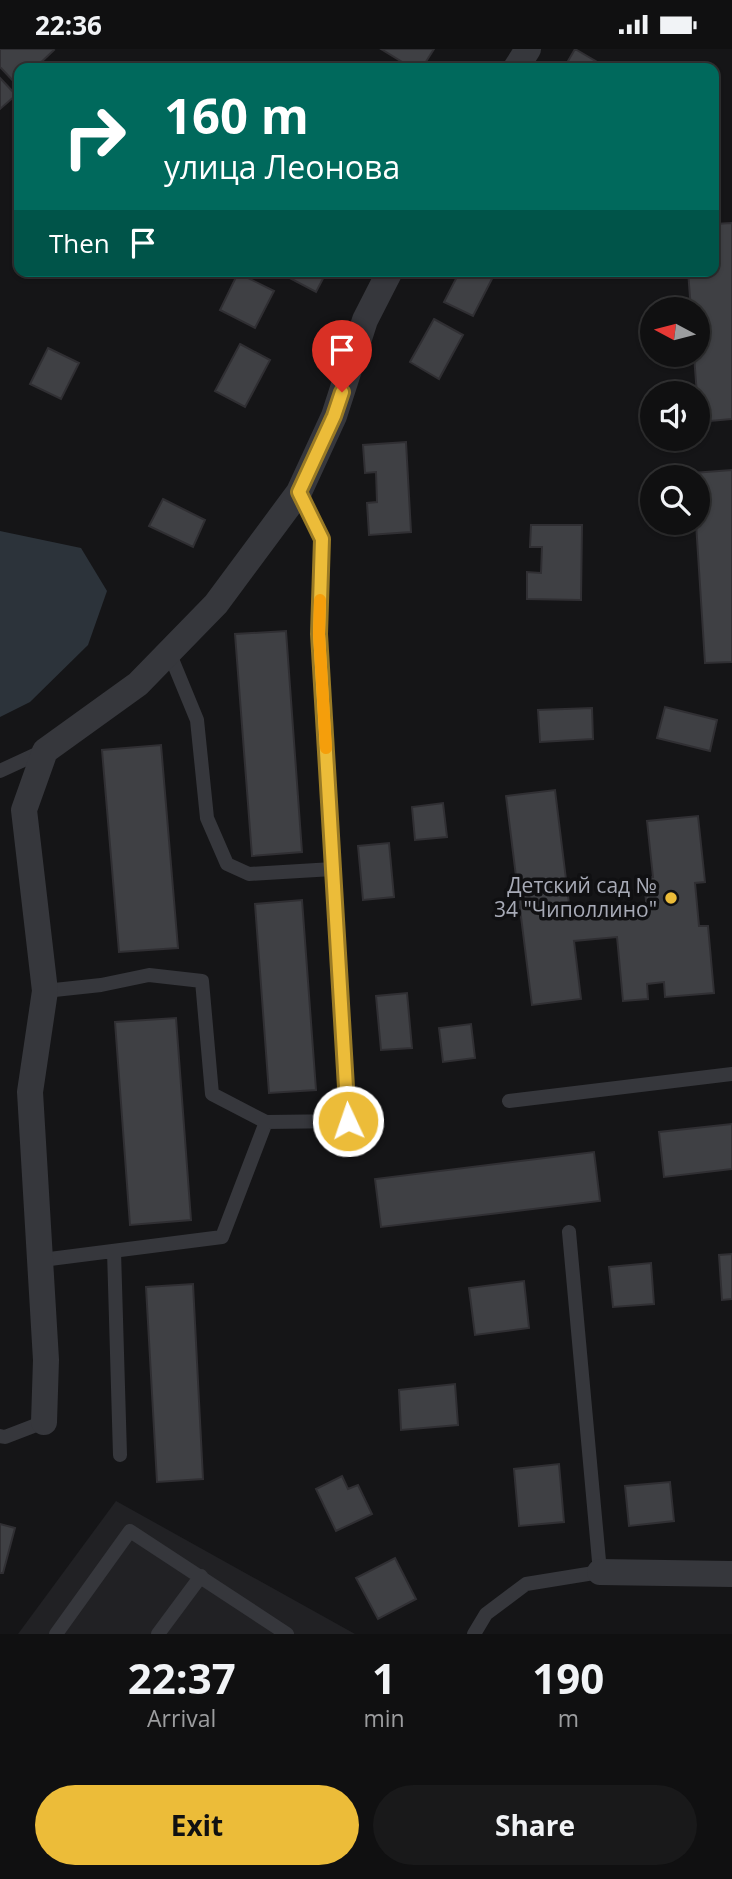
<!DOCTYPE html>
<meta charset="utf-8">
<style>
body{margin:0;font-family:"Open Sans",sans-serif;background:#19191a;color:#f1f3f6;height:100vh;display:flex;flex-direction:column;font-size:26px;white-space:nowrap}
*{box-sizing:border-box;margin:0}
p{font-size:23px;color:#9c9d9f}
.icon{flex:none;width:38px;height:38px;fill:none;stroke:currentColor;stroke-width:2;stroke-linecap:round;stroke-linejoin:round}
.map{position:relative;height:1585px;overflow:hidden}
.sheet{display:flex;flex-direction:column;background:#101011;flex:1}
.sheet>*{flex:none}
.guide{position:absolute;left:14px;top:14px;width:705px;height:214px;border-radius:14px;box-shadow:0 2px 5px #0004,0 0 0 2px #303031;background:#00695c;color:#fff;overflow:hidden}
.needle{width:46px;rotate:277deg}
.buttons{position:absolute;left:640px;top:248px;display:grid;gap:14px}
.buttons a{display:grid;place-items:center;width:70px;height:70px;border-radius:50%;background:#101011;box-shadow:0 2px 5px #0004,0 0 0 2px #303031;font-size:35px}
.pin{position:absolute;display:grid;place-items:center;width:60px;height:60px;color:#fff;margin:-72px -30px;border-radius:50% 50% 50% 0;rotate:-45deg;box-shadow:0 0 7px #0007}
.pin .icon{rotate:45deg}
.me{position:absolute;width:77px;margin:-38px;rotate:357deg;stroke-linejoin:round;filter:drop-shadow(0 0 5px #0008)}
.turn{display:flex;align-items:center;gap:24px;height:147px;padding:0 35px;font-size:32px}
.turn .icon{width:91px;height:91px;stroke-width:2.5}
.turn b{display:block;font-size:49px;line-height:60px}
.then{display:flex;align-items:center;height:66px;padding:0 35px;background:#0003;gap:14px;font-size:26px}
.eta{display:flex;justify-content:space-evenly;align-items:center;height:119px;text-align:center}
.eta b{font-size:42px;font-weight:700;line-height:49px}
.cta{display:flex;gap:14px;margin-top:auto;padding:14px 35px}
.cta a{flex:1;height:80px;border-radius:42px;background:#ecbc39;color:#111;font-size:28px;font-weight:700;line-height:80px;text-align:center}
.cta a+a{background:#19191a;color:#f1f3f6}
.status{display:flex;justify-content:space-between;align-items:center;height:49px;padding:0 35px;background:#101011;direction:ltr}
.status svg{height:19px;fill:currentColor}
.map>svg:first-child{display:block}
</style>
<div class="status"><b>22:36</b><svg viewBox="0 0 49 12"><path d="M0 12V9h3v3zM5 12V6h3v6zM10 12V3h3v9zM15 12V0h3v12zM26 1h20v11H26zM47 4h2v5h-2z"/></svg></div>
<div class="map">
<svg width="732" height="1585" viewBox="0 0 732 1585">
<rect width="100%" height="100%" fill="#151517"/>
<!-- built -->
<path fill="#212124" d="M116 1452 355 1585H18Z"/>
<!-- water -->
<path fill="#2c333a" d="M0 482 81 499 107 542 88 596 30 653 0 668Z"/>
<!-- building -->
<path fill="#3f4044" stroke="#302f33" stroke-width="2" d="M0 0H53L54 1 35 19H19V34L17 36 0 18Z
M381 0H434L422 19H412Z
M575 0 604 17 602 19H564Z
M0 29 16 46 0 60Z
M732 174V370L699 373 694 306H698V261H691L688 222H714V175Z
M286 222H327L316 243 284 226Z
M460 222H496L473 267 444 253Z
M238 224 274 242 255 279 220 261Z
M434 270 463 286 439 330 410 313Z
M240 295 270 311 245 358 215 342Z
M48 299 79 314 61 350 30 335Z
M406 393 411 483 369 486 367 454 377 453 376 423 365 424 363 396Z
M732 421V613L705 614 696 474H698V429H693V424Z
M163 450 205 471 193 498 149 477Z
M531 476H582L581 551 527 550V523L541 524 542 498H530Z
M286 582 302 803 252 807 235 585Z
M665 658 717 671 710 702 657 689Z
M592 659 593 690 540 693 538 661Z
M161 696 178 899 119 903 102 701Z
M555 741 571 871 647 864 644 829 653 828 647 772 698 767 705 833 695 834 699 877H708L714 944 665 948 664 933 647 935 648 950 623 952 617 888 574 892 581 950 532 956 506 747Z
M443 754 447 788 415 791 412 758Z
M389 794 394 848 363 851 358 797Z
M302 851 316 1041 269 1044 255 855Z
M407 944 412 999 381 1001 376 947Z
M176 969 191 1171 130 1176 115 973Z
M471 975 475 1009 443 1013 439 979Z
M732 1075V1120L664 1128 659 1083Z
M594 1103 600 1152 381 1178 375 1130Z
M732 1205V1250L722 1251 719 1206Z
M651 1214 654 1255 613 1258 609 1218Z
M524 1232 529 1279 475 1286 469 1239Z
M193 1235 203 1430 157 1433 146 1238Z
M455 1335 458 1376 401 1381 399 1341Z
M559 1415 564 1473 519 1477 514 1420Z
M342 1427 348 1440 358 1436 372 1465 336 1482 316 1440Z
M670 1433 674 1472 629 1477 625 1437Z
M0 1475 15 1479 3 1524H0Z
M395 1509 416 1550 378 1570 356 1529Z"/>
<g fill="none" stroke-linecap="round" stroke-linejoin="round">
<!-- lane -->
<path stroke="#36373c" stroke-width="14" d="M169 603 197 671 207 769 227 815 249 825 333 820
M0 722 43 702
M45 942 101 936 149 926 202 932 212 1045 266 1073
M509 1052 732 1025
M114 1202 120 1406
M42 1211 222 1188 266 1073 347 1072 319 585 322 490 299 443
M0 1387 5 1388 44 1373
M56 1585 130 1482 287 1585
M158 1585 201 1527
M474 1585 486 1565 526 1535 600 1523 569 1183"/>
<!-- street -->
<path stroke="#36373c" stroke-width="26" d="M516 19 528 0
M44 1373 46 1311 30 1043 45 942 24 761 45 702 138 635 216 555 299 443 334 367 365 271 390 222
M600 1523 732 1525"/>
</g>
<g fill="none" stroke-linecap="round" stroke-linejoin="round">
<defs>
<path id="route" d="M342 343 334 367 299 443 322 490 319 585 348 1072"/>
</defs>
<!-- route casing -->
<use href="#route" stroke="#997a25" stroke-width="18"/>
<!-- route -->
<use href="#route" stroke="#ecbc39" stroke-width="12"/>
<!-- slow -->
<path stroke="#f59e0b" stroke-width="12" d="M320 551 319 585 326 699"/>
</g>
<!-- markers -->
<circle fill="#ecbc39" stroke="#101012" stroke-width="2.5" cx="671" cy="849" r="7"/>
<g text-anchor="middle" stroke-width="7" stroke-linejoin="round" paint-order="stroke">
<!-- poi labels -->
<g font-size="21" fill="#a8abb7" stroke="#101012" text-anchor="end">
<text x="657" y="844">Детский сад №<tspan x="657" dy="24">34 "Чиполлино"</tspan></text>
</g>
</g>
</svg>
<div class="buttons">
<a><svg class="needle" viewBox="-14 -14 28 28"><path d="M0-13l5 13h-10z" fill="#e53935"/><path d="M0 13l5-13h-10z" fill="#9c9d9f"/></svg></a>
<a><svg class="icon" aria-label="sound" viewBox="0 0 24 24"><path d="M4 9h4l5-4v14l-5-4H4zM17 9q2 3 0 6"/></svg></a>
<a><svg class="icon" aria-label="search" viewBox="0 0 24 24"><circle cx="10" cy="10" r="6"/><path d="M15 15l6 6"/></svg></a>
</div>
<div class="pin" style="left:342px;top:343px;background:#d93025"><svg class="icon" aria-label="arrive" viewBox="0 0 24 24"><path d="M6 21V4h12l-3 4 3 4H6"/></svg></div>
<svg class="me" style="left:348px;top:1072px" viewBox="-20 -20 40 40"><circle r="17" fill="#ecbc39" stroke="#fff" stroke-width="3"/><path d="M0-11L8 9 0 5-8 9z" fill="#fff"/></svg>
<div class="guide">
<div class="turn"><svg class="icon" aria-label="right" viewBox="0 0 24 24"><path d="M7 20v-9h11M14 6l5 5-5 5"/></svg><div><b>160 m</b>улица Леонова</div></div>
<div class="then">Then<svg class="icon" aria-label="arrive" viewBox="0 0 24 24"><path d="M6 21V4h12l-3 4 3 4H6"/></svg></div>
</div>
</div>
<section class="sheet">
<div class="eta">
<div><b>22:37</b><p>Arrival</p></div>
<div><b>1</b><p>min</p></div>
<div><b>190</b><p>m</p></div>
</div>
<div class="cta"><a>Exit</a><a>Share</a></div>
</section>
